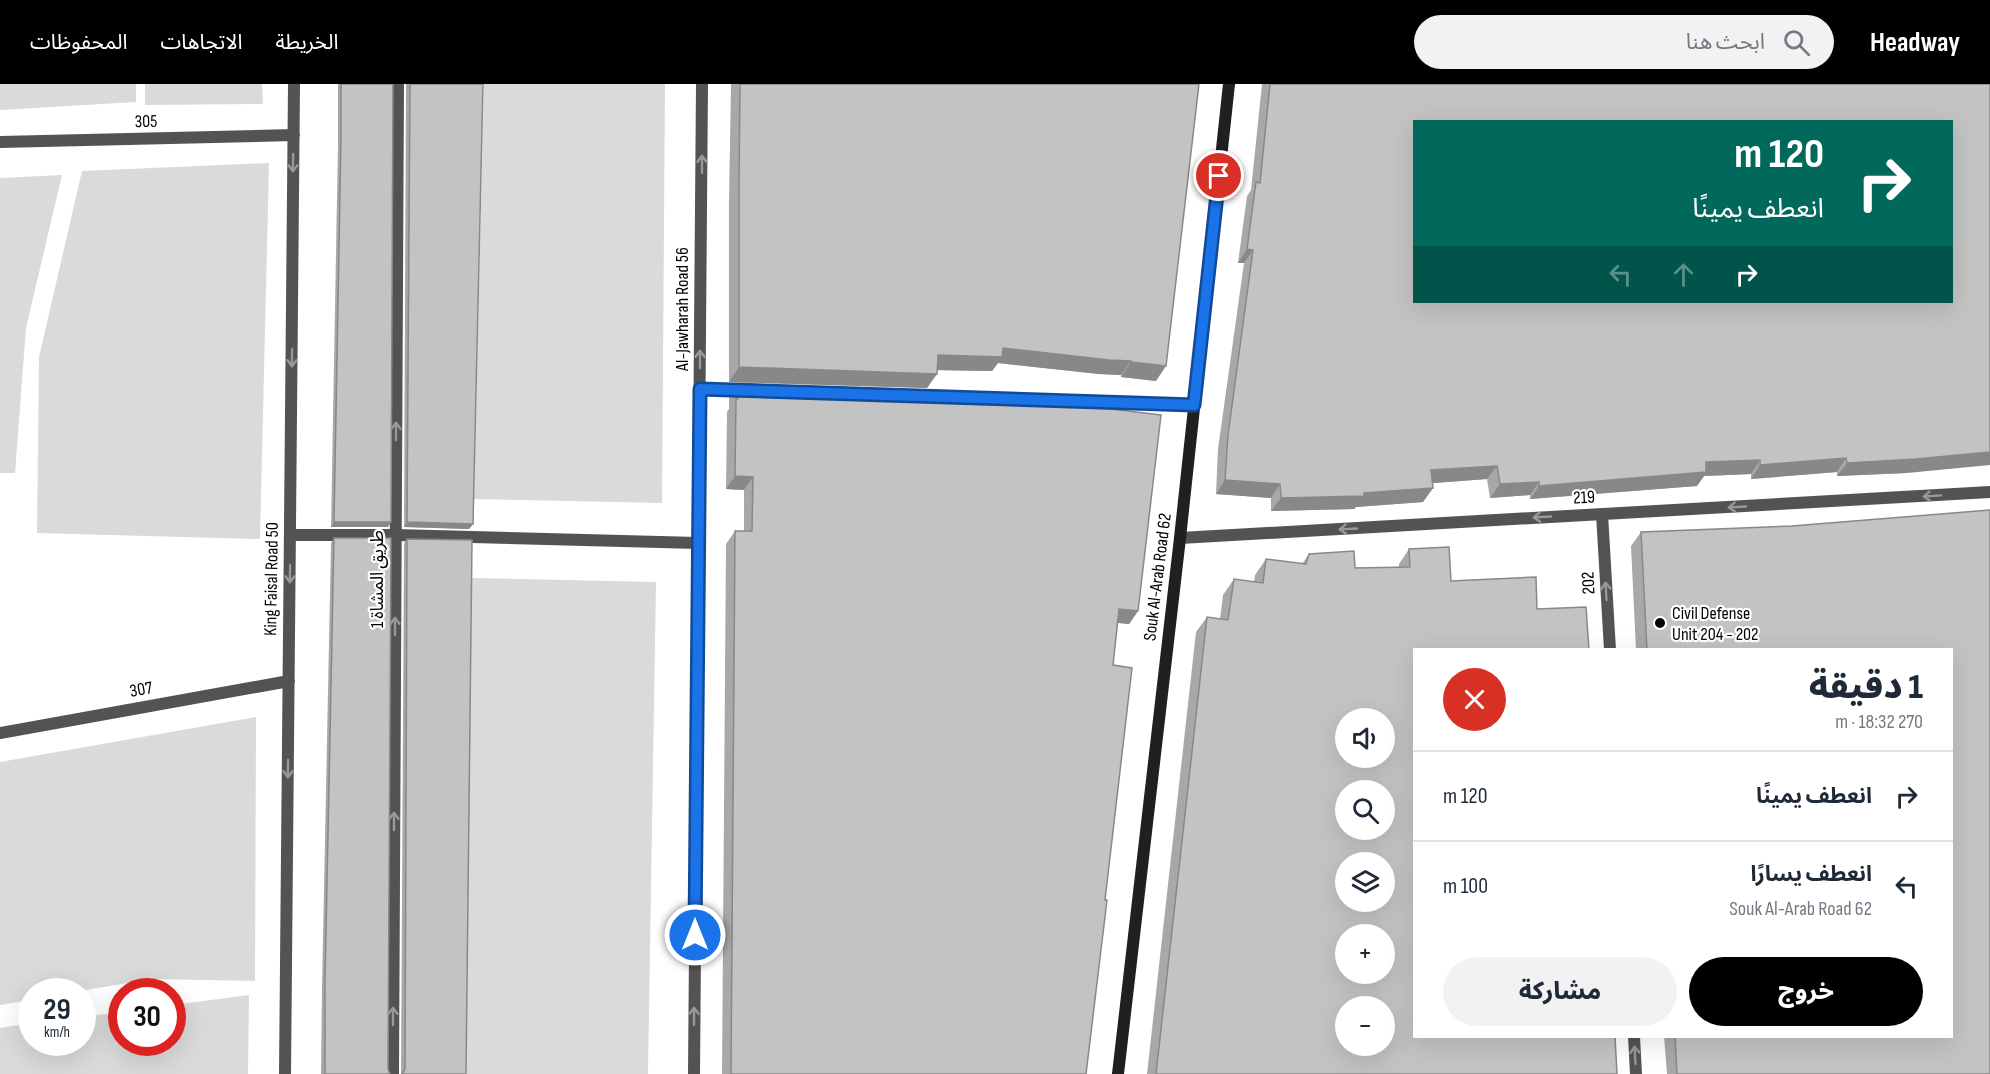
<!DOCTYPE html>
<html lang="ar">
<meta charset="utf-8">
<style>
body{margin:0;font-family:"Sofia Sans Condensed","Noto Sans Arabic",sans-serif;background:#f2f2f3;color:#1f2937;direction:rtl;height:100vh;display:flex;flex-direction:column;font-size:22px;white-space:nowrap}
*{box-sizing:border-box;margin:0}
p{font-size:20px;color:#747a83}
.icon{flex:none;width:33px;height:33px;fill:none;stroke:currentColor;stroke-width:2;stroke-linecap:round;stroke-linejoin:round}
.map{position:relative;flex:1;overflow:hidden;direction:ltr}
.side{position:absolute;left:1413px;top:564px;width:540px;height:390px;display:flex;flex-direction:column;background:#fff;border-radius:0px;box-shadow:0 6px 24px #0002;direction:rtl}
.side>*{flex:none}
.hud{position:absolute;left:1413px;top:36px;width:540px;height:183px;border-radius:0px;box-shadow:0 6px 24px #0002;direction:rtl;background:#00695c;color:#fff;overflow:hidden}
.tools{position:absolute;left:1335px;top:624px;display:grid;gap:12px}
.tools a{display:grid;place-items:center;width:60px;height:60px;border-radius:50%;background:#fff;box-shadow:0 6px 24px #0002;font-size:30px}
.speed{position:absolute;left:18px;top:894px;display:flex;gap:12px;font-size:30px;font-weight:700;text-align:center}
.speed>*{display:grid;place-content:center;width:78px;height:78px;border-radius:50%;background:#fff;box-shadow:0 6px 24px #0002;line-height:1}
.speed small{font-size:15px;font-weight:400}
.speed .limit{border:9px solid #d22;background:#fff;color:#111}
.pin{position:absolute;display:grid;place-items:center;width:51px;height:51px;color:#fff;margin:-26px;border:3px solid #fff;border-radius:50%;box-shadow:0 2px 6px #0007}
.me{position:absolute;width:66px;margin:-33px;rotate:0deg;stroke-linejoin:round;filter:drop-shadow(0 0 4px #0008)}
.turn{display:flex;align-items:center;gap:21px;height:126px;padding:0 30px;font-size:27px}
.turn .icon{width:78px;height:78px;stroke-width:2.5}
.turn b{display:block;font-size:42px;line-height:51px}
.lanes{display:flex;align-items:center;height:57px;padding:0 30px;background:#0003;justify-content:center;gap:30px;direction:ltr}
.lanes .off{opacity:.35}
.round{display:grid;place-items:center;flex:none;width:63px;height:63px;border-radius:32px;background:#f2f2f3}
.head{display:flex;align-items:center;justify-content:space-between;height:102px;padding:0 30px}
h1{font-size:36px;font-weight:800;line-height:45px}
.cta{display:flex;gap:12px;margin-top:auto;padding:12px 30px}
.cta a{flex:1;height:69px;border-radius:36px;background:#000;color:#fff;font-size:24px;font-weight:800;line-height:69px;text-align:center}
.cta a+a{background:#f2f2f3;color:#1f2937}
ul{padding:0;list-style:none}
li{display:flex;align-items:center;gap:18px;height:90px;padding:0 30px;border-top:2px solid #e0e1e3}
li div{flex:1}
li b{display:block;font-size:22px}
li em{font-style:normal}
header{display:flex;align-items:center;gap:36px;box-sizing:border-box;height:84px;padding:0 30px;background:#000;color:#fff}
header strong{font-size:28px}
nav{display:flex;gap:33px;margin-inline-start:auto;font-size:21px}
.search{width:420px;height:54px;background:#f2f2f3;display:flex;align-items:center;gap:15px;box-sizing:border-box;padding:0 21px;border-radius:33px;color:#747a83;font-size:22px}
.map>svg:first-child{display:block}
</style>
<header>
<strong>Headway</strong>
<div class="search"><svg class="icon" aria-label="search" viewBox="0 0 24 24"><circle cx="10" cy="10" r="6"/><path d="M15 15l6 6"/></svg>ابحث هنا</div>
<nav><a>الخريطة</a><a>الاتجاهات</a><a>المحفوظات</a></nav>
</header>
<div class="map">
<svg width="1990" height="990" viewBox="0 0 1990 990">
<rect width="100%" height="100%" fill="#fff"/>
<!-- green -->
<path fill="#dadada" d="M0 0H136V18L0 26Z
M145 0H262L263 20 145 21Z
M484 0H665L662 419 474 415Z
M269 79 260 455 37 449 39 273 82 87Z
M62 91 26 244 15 389H0V94Z
M472 494 656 498 648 990H464Z
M256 633 255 897 153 895 79 907 32 908 31 916 0 921V678Z
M249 911 248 990H0V944L31 939 32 958H82L83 933 121 928 122 958H172L173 921Z"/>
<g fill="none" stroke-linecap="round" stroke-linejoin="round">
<!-- pedestrian -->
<path stroke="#535353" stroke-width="12" d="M393 990 398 0"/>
<!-- minor -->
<path stroke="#535353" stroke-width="12" d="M0 58 294 51
M700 305 750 307
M920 312 1194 321
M1602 430 1610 566
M290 451H395L698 459
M1180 454 1990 408
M0 649 289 597
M1634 952 1636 990
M285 990 294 0
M694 990 702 0"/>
<!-- secondary -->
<path stroke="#202020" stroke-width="12" d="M1118 990 1180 454 1229 0"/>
</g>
<!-- wall -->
<path fill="#a8a8a8" d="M338 0H393L388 443H331L338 59Z
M406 0H483L473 440 469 445 404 443Z
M731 0H1199L1156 297 1121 293V291L1099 290 998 279 992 287 938 286 927 304 729 298V118Z
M1262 0H1990L1907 389 1837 392V388L1751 395V390L1704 392 1697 402 1530 415V411L1490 414 1487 395 1432 399 1433 404 1423 418 1356 423 1354 425 1271 427V414L1216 410 1218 365 1244 179H1238L1247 112 1251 106Z
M738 301 936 316 1138 527 1129 540 1118 539 1113 581 1086 990H722L726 460 735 447H744V406L726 405 727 328 729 325V314Z
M1990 426V990H1667L1664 952H1952V566H1636L1631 462 1641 448 1792 442Z
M334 454 388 985 390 990H321L322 903 331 459Z
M407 455 466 990H401L404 459Z
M1409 465 1451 497 1537 525 1617 990H1147L1196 548 1207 533 1220 535 1223 511 1234 495 1254 498 1255 491 1266 475 1302 480 1309 470 1355 484 1399 483V480Z"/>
<!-- shaded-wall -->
<path fill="#888" d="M1247 165 1253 166 1244 179H1238Z
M1003 264 1131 277 1121 291 1099 290 998 279 992 287 928 286 938 271Z
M1131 278 1166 282 1156 297 1121 293Z
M739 283 937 290 927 304 729 298Z
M1990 368V381L1907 389 1837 392 1847 379Z
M1846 374 1837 388 1751 395 1760 381Z
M1760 376 1751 390 1704 392 1697 402 1530 415 1539 402 1706 378Z
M1497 382 1487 395 1422 400 1431 386Z
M735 392 753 393 744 406 726 405Z
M1225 396 1280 400 1271 414 1216 410Z
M1539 398 1530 411 1490 414 1500 400Z
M1433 404 1423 418 1356 423 1354 425 1271 427 1281 414 1364 409Z
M334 438H391L388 443H331Z
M407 438 473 440 469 445 404 443Z
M1119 525 1138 527 1129 540 1110 538Z"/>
<!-- building -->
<path fill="#c3c3c3" stroke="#888" stroke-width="1.5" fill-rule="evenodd" d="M341 0H393L391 438H334L341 54Z
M410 0H483L473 440 407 438Z
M740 0H1199L1166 282 1131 278V277L1109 276 1003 264 1002 273 938 271 937 290 739 283V104Z
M1270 0H1990V368L1916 375 1847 379 1846 374 1760 381V376L1706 378V388L1539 402V398L1500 400 1497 382 1431 386 1433 404 1364 409V412L1281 414 1280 400 1225 396 1228 351 1253 166 1247 165 1256 98 1260 99ZM1414 38H1952V218H1414Z
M738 301 936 308V316L1111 325 1161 331 1138 527 1119 525 1113 581 1132 584 1105 816H1107L1086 990H731L735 447H752L753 393 735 392 736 315H738Z
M1990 426V990H1677L1675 952H1952V566H1647L1641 448 1792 442Z
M334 454H391L388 985 390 990H325V898Z
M407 455 472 456 466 990H402L405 985Z
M1449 463 1451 497 1536 493 1537 525 1586 523 1589 566H1414V952H1615L1617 990H1156L1207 533 1228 536 1234 495 1263 499 1266 475 1306 480 1309 470 1354 467 1355 484 1410 483 1409 465ZM1346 634H1384V674H1346ZM1346 706H1384V746H1346ZM1346 778H1384V818H1346ZM1346 850H1384V890H1346ZM1346 922H1384V962H1346Z"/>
<!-- one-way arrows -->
<defs><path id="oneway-shaft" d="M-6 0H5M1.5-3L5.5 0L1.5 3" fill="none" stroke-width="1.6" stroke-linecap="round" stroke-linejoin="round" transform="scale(1.5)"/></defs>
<g stroke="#989898">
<use href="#oneway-shaft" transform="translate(293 79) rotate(91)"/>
<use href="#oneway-shaft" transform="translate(702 80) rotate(-90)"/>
<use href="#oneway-shaft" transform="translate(292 274) rotate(91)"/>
<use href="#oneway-shaft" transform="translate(700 275) rotate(-90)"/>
<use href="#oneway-shaft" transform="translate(396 347) rotate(-90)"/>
<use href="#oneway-shaft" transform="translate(1932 412) rotate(176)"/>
<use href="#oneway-shaft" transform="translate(1737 423) rotate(177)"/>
<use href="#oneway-shaft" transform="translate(1542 433) rotate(177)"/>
<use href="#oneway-shaft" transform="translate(1348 445) rotate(177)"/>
<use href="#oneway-shaft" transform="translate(290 490) rotate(91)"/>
<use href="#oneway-shaft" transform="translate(1606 507) rotate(-93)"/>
<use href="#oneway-shaft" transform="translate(395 542) rotate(-90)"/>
<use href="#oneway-shaft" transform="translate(288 685) rotate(91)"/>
<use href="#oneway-shaft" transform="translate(394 737) rotate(-90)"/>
<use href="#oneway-shaft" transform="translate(393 932) rotate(-90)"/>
<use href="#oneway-shaft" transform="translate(694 932) rotate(-90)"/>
<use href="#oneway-shaft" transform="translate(1635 971) rotate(-93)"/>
</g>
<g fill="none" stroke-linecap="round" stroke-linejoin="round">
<defs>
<path id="route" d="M695 851 700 305 1194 321 1219 92"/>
</defs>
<!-- route casing -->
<use href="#route" stroke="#114b97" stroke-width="15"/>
<!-- route -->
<use href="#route" stroke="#1a73e8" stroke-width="10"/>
</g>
<!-- markers -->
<circle fill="#000" stroke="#fff" stroke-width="2" cx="1660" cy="539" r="6"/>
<g text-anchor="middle" stroke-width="4.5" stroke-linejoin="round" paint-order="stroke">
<!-- street labels -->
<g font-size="18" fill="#000" stroke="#fff">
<text transform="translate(146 37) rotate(-1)" y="6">305</text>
<text transform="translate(682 225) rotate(-90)" y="6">Al-Jawharah Road 56</text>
<text transform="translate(1584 413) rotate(-3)" y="6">219</text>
<text transform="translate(1157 493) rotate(-83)" y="6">Souk Al-Arab Road 62</text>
<text transform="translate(271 495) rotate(-89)" y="6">King Faisal Road 50</text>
<text transform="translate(377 495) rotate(-90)" y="6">طريق المشاة 1</text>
<text transform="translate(1588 499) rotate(-93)" y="6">202</text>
<text transform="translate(141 605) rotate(-10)" y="6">307</text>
</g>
<!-- poi labels -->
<g font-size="18" fill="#000" stroke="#fff" text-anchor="start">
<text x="1672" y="535">Civil Defense<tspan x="1672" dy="21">Unit 204 - 202</tspan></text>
</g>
</g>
</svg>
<div class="tools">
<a><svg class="icon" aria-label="sound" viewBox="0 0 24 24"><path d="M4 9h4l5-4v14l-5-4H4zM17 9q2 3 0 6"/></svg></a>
<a><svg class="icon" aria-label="search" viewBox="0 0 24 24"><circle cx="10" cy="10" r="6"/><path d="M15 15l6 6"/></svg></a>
<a><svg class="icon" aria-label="layers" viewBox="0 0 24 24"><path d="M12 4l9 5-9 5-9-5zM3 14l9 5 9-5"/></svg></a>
<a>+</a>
<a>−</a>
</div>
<div class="speed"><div>29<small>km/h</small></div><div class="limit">30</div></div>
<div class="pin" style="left:1219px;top:92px;background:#d93025"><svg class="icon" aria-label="arrive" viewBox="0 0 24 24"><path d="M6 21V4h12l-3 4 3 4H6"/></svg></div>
<svg class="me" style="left:695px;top:851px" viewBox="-20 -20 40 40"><circle r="17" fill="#1a73e8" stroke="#fff" stroke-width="3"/><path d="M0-11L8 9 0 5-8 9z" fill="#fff"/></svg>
<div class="hud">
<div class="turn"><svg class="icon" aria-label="right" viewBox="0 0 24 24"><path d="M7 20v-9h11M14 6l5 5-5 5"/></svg><div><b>120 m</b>انعطف يمينًا</div></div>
<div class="lanes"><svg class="icon off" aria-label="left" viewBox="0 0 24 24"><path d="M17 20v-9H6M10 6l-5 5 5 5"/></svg><svg class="icon off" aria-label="ahead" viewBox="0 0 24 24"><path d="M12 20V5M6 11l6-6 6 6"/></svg><svg class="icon" aria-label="right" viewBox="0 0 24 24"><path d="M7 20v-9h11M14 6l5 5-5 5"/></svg></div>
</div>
<section class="side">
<div class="head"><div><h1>1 دقيقة</h1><p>270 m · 18:32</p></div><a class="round" style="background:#d93025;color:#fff"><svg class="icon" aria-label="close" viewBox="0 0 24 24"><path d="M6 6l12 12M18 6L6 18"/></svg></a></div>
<ul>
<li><svg class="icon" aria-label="right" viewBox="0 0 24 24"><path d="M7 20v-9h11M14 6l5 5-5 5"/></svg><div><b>انعطف يمينًا</b></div><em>120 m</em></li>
<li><svg class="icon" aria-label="left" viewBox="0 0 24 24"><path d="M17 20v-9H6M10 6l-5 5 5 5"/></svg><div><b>انعطف يسارًا</b><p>Souk Al-Arab Road 62</p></div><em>100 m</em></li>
</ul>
<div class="cta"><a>خروج</a><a>مشاركة</a></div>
</section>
</div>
